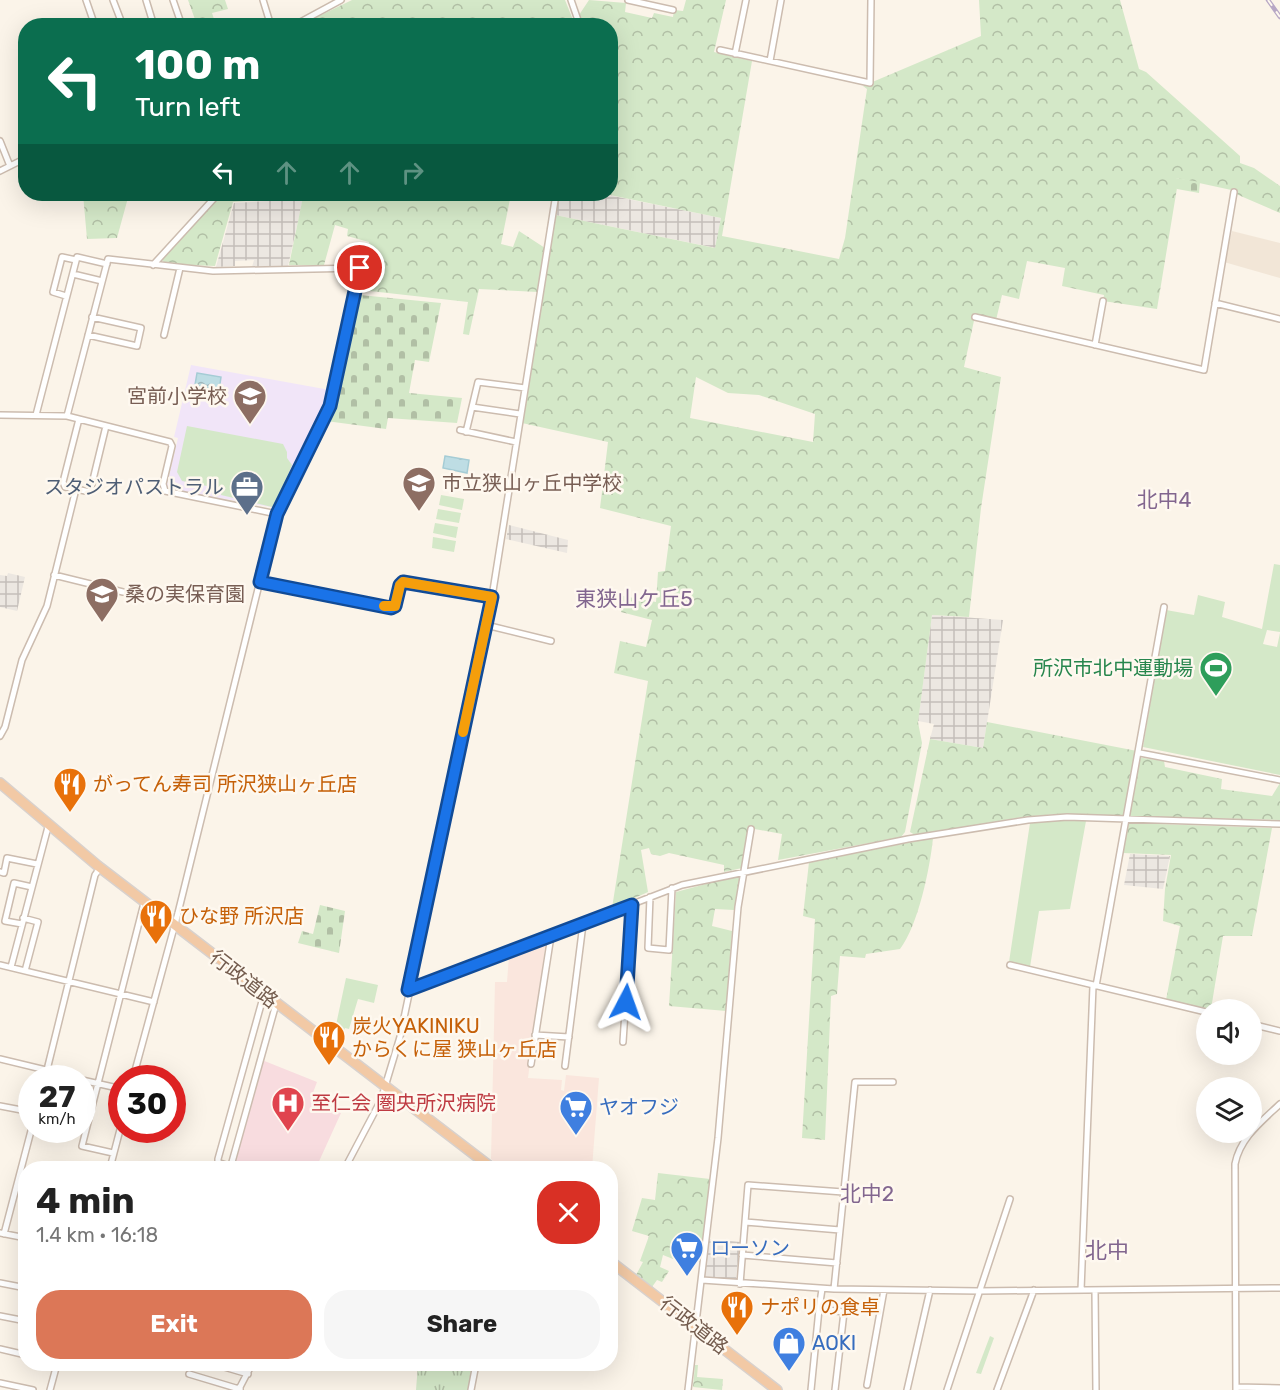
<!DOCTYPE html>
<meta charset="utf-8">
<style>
body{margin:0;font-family:Rubik,"Noto Sans JP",sans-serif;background:#f6f6f6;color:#222;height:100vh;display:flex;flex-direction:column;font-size:22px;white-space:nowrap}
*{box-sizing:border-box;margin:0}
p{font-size:20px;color:#767676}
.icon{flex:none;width:33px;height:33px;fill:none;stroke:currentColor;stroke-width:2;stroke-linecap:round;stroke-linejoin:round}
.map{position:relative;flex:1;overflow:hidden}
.sheet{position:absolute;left:18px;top:1161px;width:600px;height:210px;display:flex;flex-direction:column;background:#fff;border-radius:24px;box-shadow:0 6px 24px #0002}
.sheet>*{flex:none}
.top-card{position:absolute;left:18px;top:18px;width:600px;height:183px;border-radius:24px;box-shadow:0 6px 24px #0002;background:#0b6e4f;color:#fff;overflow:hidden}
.tools{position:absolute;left:1196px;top:999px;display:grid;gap:12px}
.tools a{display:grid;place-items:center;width:66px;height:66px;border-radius:50%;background:#fff;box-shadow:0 6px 24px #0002;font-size:30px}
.speed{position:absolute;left:18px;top:1065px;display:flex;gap:12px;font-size:30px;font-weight:700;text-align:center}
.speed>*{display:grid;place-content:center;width:78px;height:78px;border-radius:50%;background:#fff;box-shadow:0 6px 24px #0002;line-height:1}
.speed small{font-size:15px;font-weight:400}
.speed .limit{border:9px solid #d22;background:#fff;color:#111}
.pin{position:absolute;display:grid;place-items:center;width:51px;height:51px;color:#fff;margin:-26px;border:3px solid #fff;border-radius:50%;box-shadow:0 2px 6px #0007}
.me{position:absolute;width:66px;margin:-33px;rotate:4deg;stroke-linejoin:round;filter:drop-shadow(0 0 4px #0008)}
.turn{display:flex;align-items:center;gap:21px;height:126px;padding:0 18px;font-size:27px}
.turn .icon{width:78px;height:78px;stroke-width:2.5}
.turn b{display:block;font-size:42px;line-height:51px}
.lanes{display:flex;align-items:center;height:57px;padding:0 18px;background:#0003;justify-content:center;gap:30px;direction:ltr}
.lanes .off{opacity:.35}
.round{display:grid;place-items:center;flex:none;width:63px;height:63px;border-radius:24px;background:#f6f6f6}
.overview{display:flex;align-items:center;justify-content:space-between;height:102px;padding:0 18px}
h1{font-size:36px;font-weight:700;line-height:45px}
.cta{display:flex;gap:12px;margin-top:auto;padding:12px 18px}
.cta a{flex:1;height:69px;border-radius:24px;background:#dc7757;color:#fff;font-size:24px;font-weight:700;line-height:69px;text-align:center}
.cta a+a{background:#f6f6f6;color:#222}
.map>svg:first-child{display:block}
</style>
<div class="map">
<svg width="1280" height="1390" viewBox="0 0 1280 1390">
<defs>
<pattern id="industrial-grid" width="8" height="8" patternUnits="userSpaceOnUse" patternTransform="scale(1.5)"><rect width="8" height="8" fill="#ece7e1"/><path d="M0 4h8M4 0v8" fill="none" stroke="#c4beb9"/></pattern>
<pattern id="grass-tufts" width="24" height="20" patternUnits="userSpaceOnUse" patternTransform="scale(1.5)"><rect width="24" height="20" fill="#d4e8c8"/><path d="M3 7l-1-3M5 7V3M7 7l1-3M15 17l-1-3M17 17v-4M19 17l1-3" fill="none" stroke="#b1bfa5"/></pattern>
<pattern id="forest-crowns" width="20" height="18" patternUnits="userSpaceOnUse" patternTransform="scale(1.5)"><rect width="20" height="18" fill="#d4e8c8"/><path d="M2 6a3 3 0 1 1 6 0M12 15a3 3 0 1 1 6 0" fill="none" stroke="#b1bfa5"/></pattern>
<pattern id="cemetery-stones" width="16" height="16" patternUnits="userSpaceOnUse" patternTransform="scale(1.5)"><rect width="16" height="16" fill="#d4e8c8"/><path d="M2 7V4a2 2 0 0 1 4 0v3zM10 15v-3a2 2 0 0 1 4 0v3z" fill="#b1bfa5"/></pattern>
<pattern id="water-ripples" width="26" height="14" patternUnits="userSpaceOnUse" patternTransform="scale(1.5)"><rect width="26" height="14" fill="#bedde4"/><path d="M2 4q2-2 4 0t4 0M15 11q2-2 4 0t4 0" fill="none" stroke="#9fb6bb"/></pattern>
</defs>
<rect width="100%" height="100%" fill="#fbf4e9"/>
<!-- residential -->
<path fill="#f2e6d7" d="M1232 231 1280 243V278L1224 262Z"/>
<!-- commercial -->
<path fill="#fae6dd" d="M546 940 528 1078 562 1080 561 1090 564 1091 566 1075 599 1078 592 1168H503L491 1159 495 982H507L509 956Z"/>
<!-- industrial -->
<path fill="url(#industrial-grid)" d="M558 194H603L721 218 716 248 555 215Z
M303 199 288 266 252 267 254 260 235 261V266L216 267 234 203Z
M509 525 568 540 567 553 506 539Z
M8 573 25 577 17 611 0 607V575L7 576Z
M932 615 1003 620 983 748 930 739 934 724 918 721Z
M1130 854 1170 856 1163 889 1124 885Z
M708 1239 740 1242 736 1280 705 1277Z"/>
<!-- education -->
<path fill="#f1e5f8" d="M191 365 330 390 327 404 276 508 170 489 167 485 178 438 174 437Z"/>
<!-- medical -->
<path fill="#f8dcdf" d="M262 1060 317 1082 311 1098 341 1113 316 1168H234Z"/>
<!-- grass -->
<path fill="url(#grass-tufts)" d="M418 1364H473L468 1390H416Z"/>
<!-- forest -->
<path fill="url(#forest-crowns)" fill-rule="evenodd" d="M188 0H225L228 9 212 13 216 25H197Z
M352 0H565L575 25H314L315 18Z
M589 0 626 3 625 12 652 18 654 13 673 17 674 10 683 11 686 0H726L714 52 752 61 722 236 839 259 845 238 867 89 863 86 981 36 979 0H1120L1139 69 1146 72 1240 156V163L1254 168 1280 186V213L1236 194V191L1176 178 1178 182 1157 309 1103 301 1104 295 1062 286 1065 268 1027 261 1019 299 1002 295 996 320 975 316 964 367 1001 377 981 508 969 617 932 615 918 722 922 743 905 832 901 837 778 860 782 834 749 828 742 868 724 872V865L669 853 660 856 651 854 649 848 641 850 648 892 612 908 648 681 614 673 620 641 646 647 652 620 621 612 623 596 656 602 658 572 665 571 671 526 600 508 608 442 522 423 555 215 715 248 721 218 610 195 617 169 610 167V26L583 25 579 15ZM696 377 728 393 759 395 815 414 813 442 690 418Z
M83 194H129L117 238 87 239Z
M222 194H511L501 244 513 247 519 231 545 248 538 292 479 289 469 335 463 334 468 302 361 290 358 288 369 242 347 236 348 229 335 225 324 265H289L303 197 233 202 215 266 166 264 161 259 166 253Z
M987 722 1137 751 1136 757 1164 761 1165 767 1222 779 1221 789 1272 796 1280 783V820L1057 814 1022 817 915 835 910 832 930 739 983 748Z
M1129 823 1272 828 1252 936H1223L1211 1009 1166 1000 1180 926 1163 921 1165 889 1171 855 1123 853Z
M933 838C930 868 918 926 900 949L866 954 865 958 840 956 837 994 831 996 825 1140 802 1138 815 919 803 916 809 862Z
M736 876 740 879 734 910 715 909 712 926 732 931 726 1011 669 1006 676 892Z
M658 1173 710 1179 701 1263 692 1257 695 1243 682 1241 679 1251 676 1250 673 1259 663 1255 660 1267 669 1271 662 1282 657 1280 652 1287 636 1275 643 1262 640 1261 649 1236 632 1231 642 1198 655 1200Z
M695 1365H698L697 1377 723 1379 722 1390 693 1387Z"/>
<!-- cemetery -->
<path fill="url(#cemetery-stones)" d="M1176 178 1200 182 1199 193 1177 189Z
M360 295 441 303 429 362 415 360 409 393 462 398 457 423 388 418 386 429 326 421 332 411Z
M320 905 345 911 339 953 298 943 302 931 313 934Z"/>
<!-- park -->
<path fill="#d4e8c8" d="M187 426 283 444 287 452V458L292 465 276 505 272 507 221 495 222 489 182 481 177 472Z
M441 495 464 499 462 510 439 505Z
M438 509 461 513 459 523 436 519Z
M435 523 458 527 456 538 433 533Z
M433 537 456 541 454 552 432 548Z
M1274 564 1280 565V632L1267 630 1263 644 1277 647 1280 633V775L1143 747 1166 610 1194 615 1198 595 1225 602 1222 617 1262 629Z
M1055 821H1086L1070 909 1039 911 1030 967 1009 962 1030 823Z
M346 978 378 985 374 1003 358 999 349 1029 345 1028 339 1044 333 1039Z
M990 1336 994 1338 981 1374 976 1373Z"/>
<!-- water -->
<path fill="url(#water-ripples)" stroke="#a5ccd5" stroke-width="1.5" d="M197 373 221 377 219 390 195 385Z
M445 456 469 460 467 473 443 468Z"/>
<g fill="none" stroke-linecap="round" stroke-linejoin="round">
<defs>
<path id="minor" d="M86 0 95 26
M113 0 123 26
M146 0 154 26
M173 0 182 26
M263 0 271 26
M571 0 580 26
M628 0 673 10
M293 26 341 0
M720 50 870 83 871 0
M735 54 746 0
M770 61 781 0
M0 141 10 166
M0 171 26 158
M153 265 218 194
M73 274 102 281
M66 296 53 292 62 257 76 260
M1215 303 1280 319
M975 317 1204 370 1234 192
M88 335 137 346 141 328 92 317
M164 335 180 268
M1095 345 1103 301
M472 407 520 414
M0 415 67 416 170 442 172 446 163 484 165 491 277 514
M36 415 77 257 107 264
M67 416 108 259 213 271 360 268 330 406 289 487 274 524 178 913 133 1078
M460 430 516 442
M466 432 478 382 525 388
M76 489 90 492 106 426
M54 575 123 592
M260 582 391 608 395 606 400 585 403 582 492 597
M486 625 551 641
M0 736 5 727 22 660 47 606 76 489 65 487 63 482 79 419
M1140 753 1280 780
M0 872 4 873 7 858 37 864
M650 897 648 948 669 950 672 888
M23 918 38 922 25 971
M22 924 5 921 14 883 32 887
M0 965 154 1002
M1010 965 1206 1012
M11 967 48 827
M1096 986 1164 607
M409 990 682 885 908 839 1028 820 1067 817 1280 824
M1251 1024 1280 1031
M535 1035 569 1037
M623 1042 632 905
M0 1059 79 1078
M531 1064 551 936
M565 1066 583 924
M45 1078 95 875 100 868
M82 1080 122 1089
M0 1106 32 1112
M113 1153 82 1146 144 903
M220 1163 229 1166 232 1162 276 1004
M110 1168 122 1122
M218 1168V1159L264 994
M345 1168 381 1100 400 1037 492 597 556 194
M745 1222 840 1230
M0 1233 26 1238
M4 1234 32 1127
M742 1255 837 1263
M702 1280 834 1289 979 1291 1280 1288
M0 1283 26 1288
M740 1284 748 1185 843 1192
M834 1289 855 1082H893
M1081 1290 1093 986
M1095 1290 1096 1390
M819 1309 822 1289
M0 1316 26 1321
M0 1349 26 1355
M214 1364 248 1374
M189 1374 239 1389 252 1364
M0 1383 33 1390
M867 1385 884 1290
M1236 1387 1280 1388V1390
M50 1390 57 1364
M471 1390 476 1364
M688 1390 718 1138 738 907 751 829
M811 1390 819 1309 844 1312 835 1390
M907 1390 930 1290
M947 1390 1010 1199
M997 1390 1034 1290
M1236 1390 1235 1164C1240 1138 1261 1122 1280 1104"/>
<path id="tertiary" d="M238 1390 239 1389"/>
<path id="trunk" d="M0 783 98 866 492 1168
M610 1261 777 1390"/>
</defs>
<!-- minor casing -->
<use href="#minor" stroke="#ccbcaf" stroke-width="8"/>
<!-- tertiary casing -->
<use href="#tertiary" stroke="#ccbcaf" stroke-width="10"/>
<!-- trunk casing -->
<use href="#trunk" stroke="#d8d1cd" stroke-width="12"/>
<!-- minor -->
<use href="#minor" stroke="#fff" stroke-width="5"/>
<!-- tertiary -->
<use href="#tertiary" stroke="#fff" stroke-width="7"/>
<!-- trunk -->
<use href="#trunk" stroke="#f2c9a5" stroke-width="9"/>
<defs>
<path id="rail" d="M1268 0 1280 17"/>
</defs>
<!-- rail casing -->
<use href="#rail" stroke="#b7a7c5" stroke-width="4.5"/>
<!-- rail -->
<use href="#rail" stroke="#fef8ef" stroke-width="2" stroke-dasharray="7" stroke-linecap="butt"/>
</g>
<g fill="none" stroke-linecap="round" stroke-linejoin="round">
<defs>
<path id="route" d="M360 268 330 406 277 514 260 582 391 608 395 606 400 585 403 582 492 597 408 990 632 905 626 1002"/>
</defs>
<!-- route casing -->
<use href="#route" stroke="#114b97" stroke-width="15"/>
<!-- route -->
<use href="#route" stroke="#1a73e8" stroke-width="10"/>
<!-- slow -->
<path stroke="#f59e0b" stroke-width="10" d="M384 606H395L400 585 403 582 492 597 463 732"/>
</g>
<!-- icons -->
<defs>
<symbol id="school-pin" viewBox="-11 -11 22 30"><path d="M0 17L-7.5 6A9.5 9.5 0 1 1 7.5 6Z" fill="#8d6e63" stroke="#fef8ef"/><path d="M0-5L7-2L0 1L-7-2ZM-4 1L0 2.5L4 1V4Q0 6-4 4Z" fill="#fff"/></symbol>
<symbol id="office-pin" viewBox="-11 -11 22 30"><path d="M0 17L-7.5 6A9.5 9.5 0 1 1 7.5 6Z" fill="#5c6f8a" stroke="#fef8ef"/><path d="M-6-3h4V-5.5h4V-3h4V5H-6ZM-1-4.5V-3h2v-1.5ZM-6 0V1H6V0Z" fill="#fff"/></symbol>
<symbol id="stadium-pin" viewBox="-11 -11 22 30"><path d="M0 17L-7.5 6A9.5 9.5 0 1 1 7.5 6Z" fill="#2e9e5b" stroke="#fef8ef"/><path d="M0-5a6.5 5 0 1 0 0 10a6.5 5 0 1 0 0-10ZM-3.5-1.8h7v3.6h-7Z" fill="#fff"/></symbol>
<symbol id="restaurant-pin" viewBox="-11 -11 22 30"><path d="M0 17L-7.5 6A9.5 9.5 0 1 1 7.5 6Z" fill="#e8710a" stroke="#fef8ef"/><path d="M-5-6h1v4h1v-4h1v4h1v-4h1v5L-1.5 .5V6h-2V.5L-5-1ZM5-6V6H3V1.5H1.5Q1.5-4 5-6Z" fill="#fff"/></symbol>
<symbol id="hospital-pin" viewBox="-11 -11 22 30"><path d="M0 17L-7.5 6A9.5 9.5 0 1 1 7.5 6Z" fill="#e0444e" stroke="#fef8ef"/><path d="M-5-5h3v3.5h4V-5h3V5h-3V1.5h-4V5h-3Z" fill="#fff"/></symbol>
<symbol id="supermarket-pin" viewBox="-11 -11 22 30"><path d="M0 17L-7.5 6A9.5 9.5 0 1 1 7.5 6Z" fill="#3f7fe0" stroke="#fef8ef"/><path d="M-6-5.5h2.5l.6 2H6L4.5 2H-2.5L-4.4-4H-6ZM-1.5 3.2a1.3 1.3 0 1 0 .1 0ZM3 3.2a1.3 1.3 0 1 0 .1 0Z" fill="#fff"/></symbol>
<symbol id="shop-pin" viewBox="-11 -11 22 30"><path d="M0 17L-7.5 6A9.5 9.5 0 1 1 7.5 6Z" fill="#3f7fe0" stroke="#fef8ef"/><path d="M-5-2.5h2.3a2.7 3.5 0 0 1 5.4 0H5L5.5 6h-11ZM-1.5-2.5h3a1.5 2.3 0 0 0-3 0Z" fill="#fff"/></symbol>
</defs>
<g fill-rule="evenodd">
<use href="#school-pin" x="231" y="377" width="38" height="52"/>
<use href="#school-pin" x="400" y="464" width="38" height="52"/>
<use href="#office-pin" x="228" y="468" width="38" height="52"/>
<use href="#school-pin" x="83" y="575" width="38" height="52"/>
<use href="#stadium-pin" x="1197" y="649" width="38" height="52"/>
<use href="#restaurant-pin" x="51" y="765" width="38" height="52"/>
<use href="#restaurant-pin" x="137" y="897" width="38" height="52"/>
<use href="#restaurant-pin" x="310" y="1018" width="38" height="52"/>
<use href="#hospital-pin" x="269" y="1084" width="38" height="52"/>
<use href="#supermarket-pin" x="557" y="1088" width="38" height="52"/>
<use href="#supermarket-pin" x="668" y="1229" width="38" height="52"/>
<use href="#restaurant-pin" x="718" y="1288" width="38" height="52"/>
<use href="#shop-pin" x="770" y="1324" width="38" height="52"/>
</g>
<g text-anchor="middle" stroke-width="5" stroke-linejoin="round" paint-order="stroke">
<!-- education labels -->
<g font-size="20" fill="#785e54" stroke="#fef8ef" text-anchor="start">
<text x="227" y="403" text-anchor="end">宮前小学校</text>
<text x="442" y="490">市立狭山ヶ丘中学校</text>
<text x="125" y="601">桑の実保育園</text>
</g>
<!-- service labels -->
<g font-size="20" fill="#4e5e75" stroke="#fef8ef" text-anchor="end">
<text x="224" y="494">スタジオパストラル</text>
</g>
<!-- leisure labels -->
<g font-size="20" fill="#27864d" stroke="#fef8ef" text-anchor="end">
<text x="1193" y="675">所沢市北中運動場</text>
</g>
<!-- food labels -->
<g font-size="20" fill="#c56008" stroke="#fef8ef" text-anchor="start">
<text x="93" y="791">がってん寿司 所沢狭山ヶ丘店</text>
<text x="179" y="923">ひな野 所沢店</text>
<text x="352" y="1033">炭火YAKINIKU<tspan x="352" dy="23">からくに屋 狭山ヶ丘店</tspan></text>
<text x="760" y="1314">ナポリの食卓</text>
</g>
<!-- street labels -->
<g font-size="20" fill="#745c4e" stroke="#fef8ef">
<text transform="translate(244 979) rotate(38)" y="7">行政道路</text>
<text transform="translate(694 1325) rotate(38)" y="7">行政道路</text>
</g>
<!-- health labels -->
<g font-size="20" fill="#be3a42" stroke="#fef8ef" text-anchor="start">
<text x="311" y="1110">至仁会 圏央所沢病院</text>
</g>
<!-- shop labels -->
<g font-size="20" fill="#366cbe" stroke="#fef8ef" text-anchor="start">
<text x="599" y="1114">ヤオフジ</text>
<text x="710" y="1255">ローソン</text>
<text x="812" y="1350">AOKI</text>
</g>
<!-- neighbourhood labels -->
<g font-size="21" fill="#82668f" stroke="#fef8ef">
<text x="1164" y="507">北中4</text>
<text x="634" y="606">東狭山ケ丘5</text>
<text x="867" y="1201">北中2</text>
</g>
<!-- quarter labels -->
<g font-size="22" fill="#82668f" stroke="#fef8ef">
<text x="1107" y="1258">北中</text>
</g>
</g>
</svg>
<div class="tools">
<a><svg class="icon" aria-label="sound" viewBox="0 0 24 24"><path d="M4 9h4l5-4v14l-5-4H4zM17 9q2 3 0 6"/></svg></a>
<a><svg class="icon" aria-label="layers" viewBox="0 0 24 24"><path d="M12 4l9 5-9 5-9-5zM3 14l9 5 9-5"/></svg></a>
</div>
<div class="speed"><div>27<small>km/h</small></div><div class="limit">30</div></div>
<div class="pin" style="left:360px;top:268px;background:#d93025"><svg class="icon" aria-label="arrive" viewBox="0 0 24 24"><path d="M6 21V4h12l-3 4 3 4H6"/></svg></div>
<svg class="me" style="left:626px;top:1002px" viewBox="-20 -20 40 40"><path d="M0-17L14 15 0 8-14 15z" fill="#1a73e8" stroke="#fff" stroke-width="4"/></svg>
<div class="top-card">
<div class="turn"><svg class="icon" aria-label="left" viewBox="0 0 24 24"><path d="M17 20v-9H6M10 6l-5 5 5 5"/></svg><div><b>100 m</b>Turn left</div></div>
<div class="lanes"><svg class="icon" aria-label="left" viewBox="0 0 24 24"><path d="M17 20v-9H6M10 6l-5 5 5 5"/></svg><svg class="icon off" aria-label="ahead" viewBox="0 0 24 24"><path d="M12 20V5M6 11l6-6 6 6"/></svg><svg class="icon off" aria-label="ahead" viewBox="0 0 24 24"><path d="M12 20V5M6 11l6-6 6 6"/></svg><svg class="icon off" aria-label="right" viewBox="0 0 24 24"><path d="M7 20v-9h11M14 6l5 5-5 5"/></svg></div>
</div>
<section class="sheet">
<div class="overview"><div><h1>4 min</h1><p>1.4 km · 16:18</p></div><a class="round" style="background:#d93025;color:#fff"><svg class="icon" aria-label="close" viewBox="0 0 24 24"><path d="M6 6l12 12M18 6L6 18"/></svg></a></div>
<div class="cta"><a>Exit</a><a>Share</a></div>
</section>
</div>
